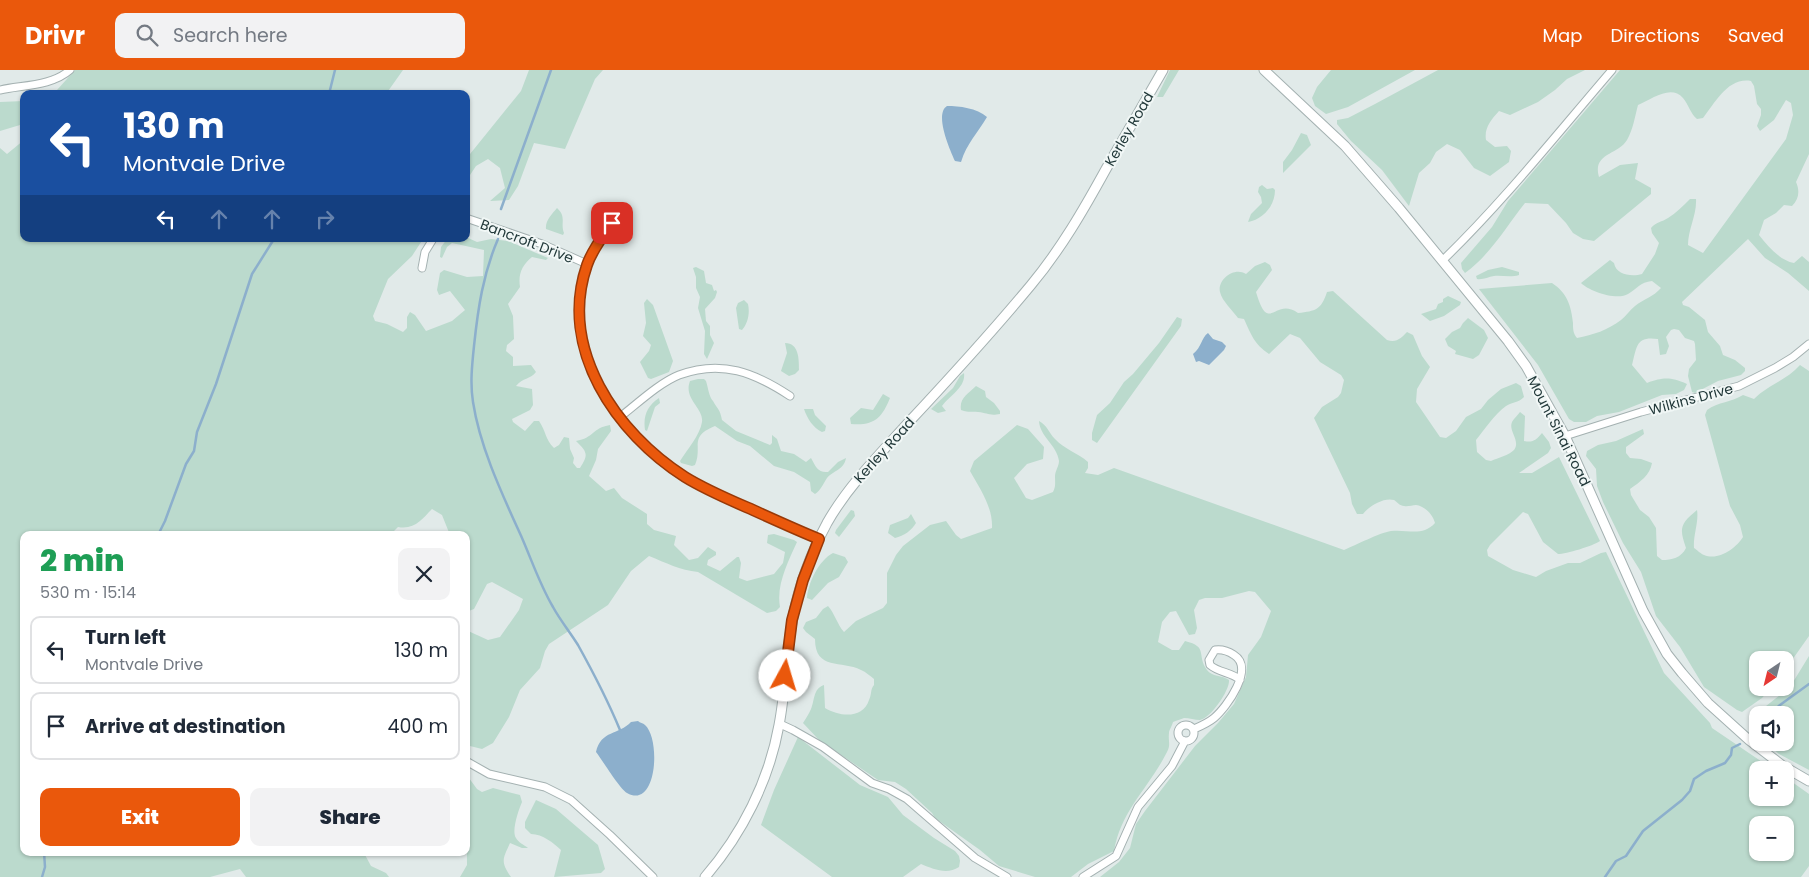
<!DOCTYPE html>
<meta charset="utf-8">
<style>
body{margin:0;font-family:Poppins,sans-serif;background:#f2f2f3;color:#1f2937;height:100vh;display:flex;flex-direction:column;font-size:19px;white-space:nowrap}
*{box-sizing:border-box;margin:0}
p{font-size:16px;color:#747a83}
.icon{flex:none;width:28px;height:28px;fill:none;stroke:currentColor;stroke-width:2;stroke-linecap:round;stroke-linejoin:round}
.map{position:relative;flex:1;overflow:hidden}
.panel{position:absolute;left:20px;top:461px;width:450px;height:325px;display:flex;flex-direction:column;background:#fff;border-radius:10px;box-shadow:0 1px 4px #0004}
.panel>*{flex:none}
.banner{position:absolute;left:20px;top:20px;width:450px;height:152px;border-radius:10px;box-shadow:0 1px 4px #0004;background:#1a4fa0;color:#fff;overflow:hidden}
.needle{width:32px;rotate:215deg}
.buttons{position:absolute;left:1749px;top:581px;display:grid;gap:10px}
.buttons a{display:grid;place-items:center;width:45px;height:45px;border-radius:10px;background:#fff;box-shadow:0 1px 4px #0004;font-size:25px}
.pin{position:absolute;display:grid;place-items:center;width:42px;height:42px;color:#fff;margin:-21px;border-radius:10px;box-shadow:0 2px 8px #0006}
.me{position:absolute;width:55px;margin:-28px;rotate:6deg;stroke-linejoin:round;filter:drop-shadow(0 0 4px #0008)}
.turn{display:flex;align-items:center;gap:18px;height:105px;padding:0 20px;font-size:22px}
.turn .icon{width:65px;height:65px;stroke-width:2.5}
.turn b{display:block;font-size:35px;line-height:42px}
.lanes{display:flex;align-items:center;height:48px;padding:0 20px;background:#0003;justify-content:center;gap:25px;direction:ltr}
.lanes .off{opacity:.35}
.round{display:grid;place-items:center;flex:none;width:52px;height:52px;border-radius:10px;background:#f2f2f3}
.summary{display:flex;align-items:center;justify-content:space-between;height:85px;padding:0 20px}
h1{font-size:30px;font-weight:800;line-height:38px;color:#1e9e55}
.cta{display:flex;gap:10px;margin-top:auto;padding:10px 20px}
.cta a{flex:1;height:58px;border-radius:10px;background:#ea580c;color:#fff;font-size:20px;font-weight:800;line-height:58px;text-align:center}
.cta a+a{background:#f2f2f3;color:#1f2937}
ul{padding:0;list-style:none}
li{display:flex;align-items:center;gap:15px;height:68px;margin:0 10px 8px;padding:0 10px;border:2px solid #e0e1e3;border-radius:10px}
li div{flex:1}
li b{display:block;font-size:19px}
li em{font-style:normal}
header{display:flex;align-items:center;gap:30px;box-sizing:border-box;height:70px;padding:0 25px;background:#ea580c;color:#fff}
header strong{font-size:24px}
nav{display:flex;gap:28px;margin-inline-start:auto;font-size:18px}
.search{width:350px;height:45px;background:#f2f2f3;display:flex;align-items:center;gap:12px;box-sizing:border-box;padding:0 18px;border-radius:10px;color:#747a83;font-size:19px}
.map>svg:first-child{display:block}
</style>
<header>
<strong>Drivr</strong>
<div class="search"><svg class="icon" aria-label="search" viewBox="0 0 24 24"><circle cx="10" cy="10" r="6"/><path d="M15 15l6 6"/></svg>Search here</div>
<nav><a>Map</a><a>Directions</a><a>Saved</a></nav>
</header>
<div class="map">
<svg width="1809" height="807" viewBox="0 0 1809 807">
<rect width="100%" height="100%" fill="#e1eae9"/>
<!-- green -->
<path fill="#bbdacd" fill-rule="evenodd" d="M75 0H403L386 24H40L53 23 57 20Z
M529 0H603L595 9 565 79 534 73 518 116 509 130 490 131 505 118 500 98 488 89 476 96 466 111V89L521 21Z
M1170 0H1179L1163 27H1157Z
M1331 0H1415L1348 37 1326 44 1315 36 1312 28 1317 17Z
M1438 0H1585L1567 9 1555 20 1538 32 1510 45 1499 41C1491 50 1484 58 1486 70L1495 77 1507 76 1511 81 1509 92 1490 106 1474 98 1460 80 1447 74 1436 82 1430 93 1419 103 1409 136 1382 100 1351 71 1337 54V50L1348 48 1375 34Z
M1620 0H1809V84L1796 112C1800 121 1799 129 1792 136L1784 135 1776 143 1764 150 1759 165C1768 176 1779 190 1794 193L1802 186 1809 192V221L1788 203 1765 188 1748 169 1682 232 1683 235 1689 237 1705 250 1708 262 1720 276 1723 285 1735 290 1745 298V301L1741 305 1718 311 1695 323 1692 322 1688 306 1689 299 1696 290 1695 274 1694 271 1685 268 1679 260 1674 259 1671 260 1666 267 1669 276 1666 284 1660 285 1658 269C1636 266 1637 276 1632 295L1647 313C1664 307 1670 307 1687 314L1684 320 1676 324 1662 325 1619 342 1597 346 1586 352H1574L1569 349 1538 295 1479 219 1552 213C1567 223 1571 235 1573 253 1573 259 1573 263 1577 268 1593 265 1608 260 1621 250 1626 246 1630 240 1635 236 1644 229 1653 227 1661 218L1652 211C1640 212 1637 219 1628 224 1617 231 1589 221 1581 213L1610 190 1614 193C1616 205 1632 207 1642 204L1655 184 1659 173 1652 163 1651 158C1656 152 1662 152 1668 148 1676 143 1683 136 1690 129H1696C1697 145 1688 159 1688 175L1703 183 1786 69 1793 45 1791 33 1786 30 1774 50 1760 61 1757 56 1761 45V39L1757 34 1754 16 1751 11C1728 7 1715 33 1703 48L1697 49C1690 43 1689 35 1683 28 1671 14 1652 29 1638 35 1635 46 1633 60 1627 70 1618 85 1592 83 1599 107L1620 95 1638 93 1635 109 1651 118V124L1594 171 1583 169 1573 163 1566 153 1548 134 1525 133C1506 157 1490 185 1465 203L1462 199 1461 193 1492 157 1508 131Z
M24 31V52L20 55 0 61V32Z
M1301 63 1307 65 1311 75 1283 103V92L1292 80Z
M24 70V169H423L412 186 388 209 373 246 375 251 387 254 403 262 407 258V247L410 242 415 245 426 261 452 251 465 240 450 221 439 225 437 220 440 203 444 200 467 207 483 206 484 180 452 173 447 177 442 188 440 187 441 177 447 169 458 170 466 167 477 172 491 169 508 171 548 188 546 190 532 187C522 195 518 204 520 217L508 234 513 246 514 269 507 275 506 281 513 287V296L531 295 536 302C530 310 523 307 516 316L532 319 533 335 530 340 512 349 513 352 525 361 534 351H539C546 361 545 369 554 378L559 375 564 367 569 368 570 379 574 388 573 393 577 398H580C589 384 587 382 576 371 594 368 592 358 610 355L611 361 598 379 596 390 589 406 606 421 614 418 622 428 647 444V454L654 460 676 466 674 475 689 490 698 488 708 477 716 482V485L708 490 707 495 720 501 737 487H739L741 493 739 508 747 511 774 504 783 493 785 482 767 473 768 465 774 464 794 470 797 472C788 492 776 515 780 537L776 541 767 543 698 502C680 500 666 493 649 486L631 501 608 535 549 574 545 581 540 598 520 620 509 647 493 673 482 679 466 675V560L488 570 500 567 519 540 523 529 492 512 487 514 474 539 466 542V465H450L442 445 432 439C422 449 415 460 398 457L390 465H24V782L364 783 371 796 386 803 389 807H246L240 799 210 807H0V78L7 84Z
M1262 115 1267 119 1273 118 1275 120C1275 136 1263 149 1248 152L1251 144 1262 133 1261 127 1258 122 1259 117Z
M557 138C567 147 560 153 564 163L563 165 546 159C545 151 552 144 557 138Z
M1265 192 1270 195 1272 200 1256 222C1269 266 1274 226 1298 243 1316 241 1321 240 1327 222L1333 221 1387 270C1397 273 1401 268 1407 262L1413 265 1422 286 1430 297 1417 319 1416 332 1440 367 1446 368 1456 361 1466 347 1481 339 1488 330 1501 319 1516 313 1521 316 1524 327C1518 333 1512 332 1506 336 1494 345 1485 359 1476 370L1477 382 1486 390 1491 391C1498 388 1509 385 1514 380 1521 371 1508 361 1512 352 1514 348 1518 345 1520 342L1525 346 1524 371C1533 373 1536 370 1542 363L1549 372 1551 378 1548 383 1519 403H1532L1559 387 1600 471C1593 476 1566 484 1558 484L1543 472 1528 444 1523 442 1490 475 1487 480 1488 486 1513 500 1536 507 1546 501 1568 493H1580L1601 483 1606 482 1664 603 1710 653 1712 658 1774 700H1758V728H1785V707L1809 724V796L1801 807H1100L1119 792 1130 778 1136 754 1145 741 1195 676 1218 653 1234 634 1246 607 1248 585 1261 567 1271 541 1255 522 1249 521 1222 528H1205L1199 530 1194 540 1197 558 1195 564 1189 565 1176 541 1170 542 1162 552 1158 572 1172 580H1179L1185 571C1209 577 1196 585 1207 600 1212 607 1222 605 1229 610 1230 620 1211 648 1200 650 1195 650 1189 648 1184 648 1181 649 1176 651 1173 652 1172 656 1169 660 1169 663 1168 671 1171 675 1167 682 1149 718 1121 740 1114 781L1088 794 1071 807H1035L999 796 980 780 935 748 932 743 906 719 895 712 878 710 819 670 803 653C806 648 809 644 811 639 815 629 813 619 824 615L825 638C840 647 863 649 869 630 872 624 870 620 874 615V609C870 606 866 602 861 600 842 590 815 601 815 569L806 562 803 558 806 552 816 548 823 539 828 536C835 544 837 554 844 562L856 551 883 538 887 533V503L896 485 903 476 930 455 946 451 956 465 961 469 992 458C993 437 980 419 970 401L974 391 1017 355 1028 359 1044 377 1043 389 1027 394 1014 408 1026 428 1032 430 1053 422C1056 416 1055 413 1055 406 1055 401 1059 396 1059 391 1057 375 1040 367 1039 351 1047 355 1049 363 1055 369 1064 379 1078 383 1088 392V398L1085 403 1098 405 1114 398 1344 480C1356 475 1379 463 1391 461 1408 459 1422 467 1435 453 1433 445 1425 436 1416 435 1412 435 1408 437 1404 436 1400 436 1397 432 1394 430 1384 427 1369 436 1363 444H1357L1352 434 1350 423 1314 348 1322 337 1338 327 1341 323 1344 310 1341 305 1320 292 1300 268 1290 264 1269 284C1254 274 1251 264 1244 249L1238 248C1233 241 1222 231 1220 222 1217 210 1234 196 1246 204L1255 196ZM1758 755H1785V782H1758Z
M696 197 704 201 706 213 712 215 714 221 716 220 717 222 715 228 705 239 706 251 710 256V265L714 273 707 289 704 284 705 261 698 238 700 227 696 218V207L693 198Z
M1502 197 1519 202V205C1510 208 1502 205 1494 206 1488 207 1483 210 1477 209L1476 206 1488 200Z
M1448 226 1461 232 1460 235 1444 246 1430 251 1421 244 1436 239 1438 234 1443 232V229Z
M647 229 653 235 673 291 669 302 651 309 648 308 640 292 649 281 651 275 643 266 646 253 644 233Z
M744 230 748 234C750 243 748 253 742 260L739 259 736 238 738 233Z
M1177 247 1182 249 1181 256 1097 373 1092 370V363L1097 345 1110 333 1124 312 1133 304 1159 273Z
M1468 248 1484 260 1488 268 1479 285 1473 289 1455 284 1456 281 1448 276 1445 269 1452 262 1460 258 1463 253Z
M785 273C799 273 799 289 799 300L795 304 789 306 781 301 787 283Z
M1800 295 1809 301V566L1785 600V590H1758V618H1771L1762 628 1742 642 1737 640 1704 617 1680 577 1656 546 1641 502 1623 473 1603 432 1597 416 1596 399 1586 386 1587 381 1598 375 1616 371 1643 359 1644 364 1626 377V383L1630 388 1641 389 1652 393C1650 405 1640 412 1630 419L1631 425 1640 440 1649 447 1656 458 1657 486 1662 490C1672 490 1681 488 1686 478 1679 458 1680 454 1697 440 1699 452 1693 465 1694 478 1697 480 1701 484 1704 485 1719 491 1736 478 1743 467L1740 455 1730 436 1705 345 1707 340C1718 332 1732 332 1743 325L1754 329C1768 315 1787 310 1800 295Z
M964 303C966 317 950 325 942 336L946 341 938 343 931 339 953 318 960 306Z
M698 309H704L706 311C708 317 709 327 713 331 718 340 720 339 722 350L736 361 770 375 772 373V365L777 369 781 381 794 384 806 392 811 388C816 397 818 403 828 402L838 392 846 388C844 400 834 400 827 408 823 414 821 420 815 424L811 421 810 412 794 402 774 396 750 376 737 371 715 356C688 367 703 376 695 395L692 396 681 393 680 391C687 380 700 365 702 352 704 338 683 329 690 311Z
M976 316 985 321 986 327 994 333 1000 341V344C989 346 988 343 978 342 971 341 970 343 961 340 959 328 968 324 976 316Z
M883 324 890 328C882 348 874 356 851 354L850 348 861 338 873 340Z
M659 328 660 333 655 337 647 361 645 360C643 346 647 336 659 328Z
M804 339H813L815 345 826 356 825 361 822 362C813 358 807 348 804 339Z
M851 440 854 441 855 446 839 467 835 463 836 460Z
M911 444 916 453C912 460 904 466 895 468L888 463 890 455 908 448Z
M833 483 845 487 848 492 839 507 828 513 812 530 807 528C808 513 819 490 833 483Z
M1809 586V700L1779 684 1766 673 1785 672V645H1758L1757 664 1751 656 1752 652 1761 640 1790 617Z
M798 667 860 715 888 727 903 745 934 768 955 781 959 786 960 791 959 797C947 805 933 799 921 794L903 807H832L761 755 774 720Z
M466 704 477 719 482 722 493 718 520 725 522 732C519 739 511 761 516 768 518 772 524 775 528 778H522L510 773C503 789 500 791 511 807H460L467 795Z
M536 730 556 739 598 775 605 799 601 803 554 807 561 780C553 773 543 764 531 764L525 758V752Z"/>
<!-- water -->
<path fill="#8cafcc" d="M947 36C959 36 977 38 987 47 977 64 967 73 961 92L955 91C950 80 934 44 947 36Z
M1208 263 1213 269 1222 272 1226 276 1224 280 1209 295 1199 291 1196 292 1193 284C1202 277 1201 268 1208 263Z
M638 651C640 653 643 653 645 655 661 669 657 740 627 723 619 718 603 691 596 682 601 660 619 665 631 652Z"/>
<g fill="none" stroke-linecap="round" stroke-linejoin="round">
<!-- stream -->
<path stroke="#8cafcc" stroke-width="2.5" d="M329 24 335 0
M501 139 551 0
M498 169C483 204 478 238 474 276 472 295 470 314 473 332 480 378 503 426 522 468 532 491 540 515 553 537 560 550 570 562 578 575 593 602 608 631 620 660
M158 465 165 451 186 394 194 381 197 362 216 314 252 204 274 169
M1769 645 1780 635 1809 614
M1754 661 1758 657
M42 807 45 797 44 782
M1605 807 1616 791 1626 786 1643 761 1682 730 1690 721 1694 709 1706 701 1725 693 1731 685 1732 678 1740 674"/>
<defs>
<path id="minor" d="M0 20C23 15 52 16 70 0
M622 138C610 156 593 175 587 196 560 281 615 363 685 407 705 420 727 429 750 438 773 449 796 459 819 469
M466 148 542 174 587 194
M1442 191C1503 132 1557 64 1612 0
M422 198 425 182 433 169
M620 347C637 334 659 313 679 305 722 289 755 303 790 326
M1565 366 1641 342 1739 316 1775 298 1793 287 1809 274
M780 654 793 660 823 677 872 713 889 719 907 729 975 788 1007 807
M1178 663a8 8 0 1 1 16 0a8 8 0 1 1-16 0Z
M1194 659C1201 656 1208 653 1214 648 1227 637 1255 598 1234 585 1228 581 1222 579 1215 580L1209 590 1210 595C1219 603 1232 602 1240 610
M466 691 489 704 545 717 571 730 610 765 653 807
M1083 807 1116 786 1138 737 1172 696 1185 671"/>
<path id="tertiary" d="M1264 0 1345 76 1399 138 1508 271 1526 296 1565 366 1643 541 1667 584 1682 603 1708 633 1749 670 1783 696 1809 711
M705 807C742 764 769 711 779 655 786 619 786 582 793 547 799 515 812 481 827 453 848 416 879 385 908 353 950 308 992 262 1031 215 1061 179 1084 139 1106 99 1125 66 1144 33 1163 0"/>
</defs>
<!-- minor casing -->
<use href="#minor" stroke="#a4b1b1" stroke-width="9"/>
<!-- tertiary casing -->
<use href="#tertiary" stroke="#a4b1b1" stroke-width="11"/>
<!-- minor -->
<use href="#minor" stroke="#fff" stroke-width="7"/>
<!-- tertiary -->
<use href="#tertiary" stroke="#fff" stroke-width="9"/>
</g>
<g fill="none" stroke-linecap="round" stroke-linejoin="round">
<defs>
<path id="route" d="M612 153C603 166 592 180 587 195 558 279 616 363 685 407 706 420 730 430 753 440 775 450 797 460 819 469L803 510 792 550 785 606"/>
</defs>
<!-- route casing -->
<use href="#route" stroke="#983908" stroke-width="12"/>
<!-- route -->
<use href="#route" stroke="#ea580c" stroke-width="9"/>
</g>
<g text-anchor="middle" stroke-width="4" stroke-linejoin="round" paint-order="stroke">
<!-- street labels -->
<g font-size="14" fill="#22393a" stroke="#f1f7f6">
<text transform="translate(1129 59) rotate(-60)" y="5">Kerley Road</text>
<text transform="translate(527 171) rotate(21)" y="5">Bancroft Drive</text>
<text transform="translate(1691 329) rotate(-15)" y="5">Wilkins Drive</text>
<text transform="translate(1559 361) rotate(63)" y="5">Mount Sinai Road</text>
<text transform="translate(884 380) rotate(-48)" y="5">Kerley Road</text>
</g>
</g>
</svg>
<div class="buttons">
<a><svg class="needle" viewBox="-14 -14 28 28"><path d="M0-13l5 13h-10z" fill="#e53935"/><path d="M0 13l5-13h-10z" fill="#747a83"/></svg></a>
<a><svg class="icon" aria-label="sound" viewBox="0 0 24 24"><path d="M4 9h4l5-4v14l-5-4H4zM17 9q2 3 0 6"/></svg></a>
<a>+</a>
<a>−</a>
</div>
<div class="pin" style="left:612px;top:153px;background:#d93025"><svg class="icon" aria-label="arrive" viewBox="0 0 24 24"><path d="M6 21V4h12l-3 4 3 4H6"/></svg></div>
<svg class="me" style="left:785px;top:606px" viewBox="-20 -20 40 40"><circle r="19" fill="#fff"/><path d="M0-13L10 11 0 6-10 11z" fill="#ea580c"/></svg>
<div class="banner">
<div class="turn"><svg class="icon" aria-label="left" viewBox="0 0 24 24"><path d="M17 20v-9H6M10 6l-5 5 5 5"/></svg><div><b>130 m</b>Montvale Drive</div></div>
<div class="lanes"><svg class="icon" aria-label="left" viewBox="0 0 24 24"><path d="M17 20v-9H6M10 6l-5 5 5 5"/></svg><svg class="icon off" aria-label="ahead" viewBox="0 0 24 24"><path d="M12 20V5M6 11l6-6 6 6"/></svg><svg class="icon off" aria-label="ahead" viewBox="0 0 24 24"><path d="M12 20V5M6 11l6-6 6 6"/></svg><svg class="icon off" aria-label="right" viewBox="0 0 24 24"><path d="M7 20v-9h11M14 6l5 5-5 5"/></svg></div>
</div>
<section class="panel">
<div class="summary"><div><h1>2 min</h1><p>530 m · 15:14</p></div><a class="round"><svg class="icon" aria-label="close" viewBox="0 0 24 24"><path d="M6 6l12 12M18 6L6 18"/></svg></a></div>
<ul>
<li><svg class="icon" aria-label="left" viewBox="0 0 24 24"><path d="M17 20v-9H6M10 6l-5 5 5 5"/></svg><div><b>Turn left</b><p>Montvale Drive</p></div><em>130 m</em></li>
<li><svg class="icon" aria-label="arrive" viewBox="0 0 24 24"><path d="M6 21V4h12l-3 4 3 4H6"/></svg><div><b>Arrive at destination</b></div><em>400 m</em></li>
</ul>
<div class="cta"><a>Exit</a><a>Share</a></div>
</section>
</div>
